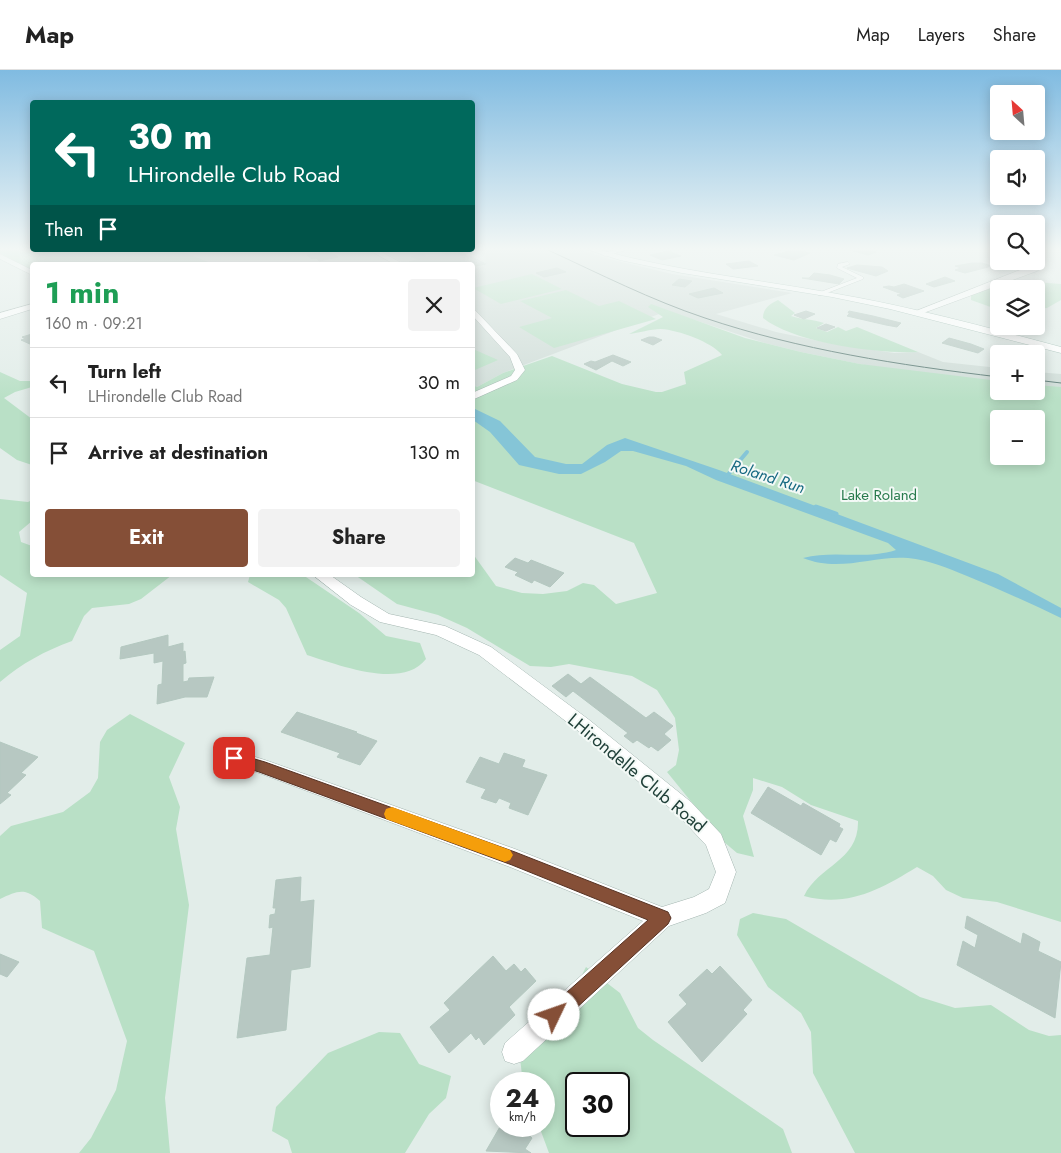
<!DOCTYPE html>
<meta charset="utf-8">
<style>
body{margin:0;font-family:Jost,sans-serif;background:#f2f2f2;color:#222;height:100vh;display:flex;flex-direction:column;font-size:19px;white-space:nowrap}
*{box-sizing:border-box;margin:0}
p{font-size:16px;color:#767676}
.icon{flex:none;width:28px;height:28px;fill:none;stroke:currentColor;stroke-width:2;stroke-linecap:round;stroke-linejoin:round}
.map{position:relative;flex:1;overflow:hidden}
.details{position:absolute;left:30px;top:192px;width:445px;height:315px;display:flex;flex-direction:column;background:#fff;border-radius:5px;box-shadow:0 2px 12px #0003}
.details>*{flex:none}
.guide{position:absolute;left:30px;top:30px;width:445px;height:152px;border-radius:5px;box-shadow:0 2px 12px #0003;background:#00695c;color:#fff;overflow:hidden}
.needle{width:32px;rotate:334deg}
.tools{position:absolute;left:990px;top:15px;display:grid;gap:10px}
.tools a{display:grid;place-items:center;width:55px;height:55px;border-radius:5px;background:#fff;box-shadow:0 2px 12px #0003;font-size:25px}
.speed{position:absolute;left:490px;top:1002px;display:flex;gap:10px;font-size:25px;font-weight:700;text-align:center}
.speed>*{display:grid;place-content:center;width:65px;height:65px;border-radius:50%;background:#fff;box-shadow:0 2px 12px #0003;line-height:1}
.speed small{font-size:12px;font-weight:400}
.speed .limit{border:2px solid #111;border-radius:8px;background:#fff;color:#111}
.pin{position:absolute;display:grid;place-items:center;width:42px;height:42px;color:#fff;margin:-21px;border-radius:10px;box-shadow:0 2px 8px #0006}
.me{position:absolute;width:55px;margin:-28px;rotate:48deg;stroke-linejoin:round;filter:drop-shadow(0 0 4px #0008)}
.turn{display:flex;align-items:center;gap:18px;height:105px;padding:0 15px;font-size:22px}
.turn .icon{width:65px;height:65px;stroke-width:2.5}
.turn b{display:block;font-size:35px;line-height:42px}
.then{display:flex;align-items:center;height:48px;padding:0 15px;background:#0003;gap:10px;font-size:19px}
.round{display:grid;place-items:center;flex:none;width:52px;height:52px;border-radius:5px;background:#f2f2f2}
.headline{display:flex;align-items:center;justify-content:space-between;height:85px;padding:0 15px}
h1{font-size:30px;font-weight:700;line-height:38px;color:#1e9e55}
.button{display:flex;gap:10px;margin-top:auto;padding:10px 15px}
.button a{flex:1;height:58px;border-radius:5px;background:#854f37;color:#fff;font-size:20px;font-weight:700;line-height:58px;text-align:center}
.button a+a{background:#f2f2f2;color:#222}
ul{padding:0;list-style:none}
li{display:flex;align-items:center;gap:15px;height:70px;padding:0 15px;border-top:1px solid #e0e0e0}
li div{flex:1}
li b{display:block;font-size:19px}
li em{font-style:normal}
header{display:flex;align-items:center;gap:30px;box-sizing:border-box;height:70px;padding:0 25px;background:#fff;border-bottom:1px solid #e0e0e0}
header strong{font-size:24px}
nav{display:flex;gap:28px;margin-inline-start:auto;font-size:18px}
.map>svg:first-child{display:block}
</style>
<header>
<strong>Map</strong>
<nav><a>Map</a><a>Layers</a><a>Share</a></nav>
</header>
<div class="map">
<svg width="1061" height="1083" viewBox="0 0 1061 1083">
<rect width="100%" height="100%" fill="#e2ede9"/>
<!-- built -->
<path fill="#d0ddd8" d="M382 180H581L609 189 672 204 792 223 716 244 776 262 829 273 894 283 918 282 943 292 999 298V313L879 298 801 282 765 273 667 241 503 303 477 317 472 315V195H407Z
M1036 302 1061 304V320L1036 317Z"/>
<!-- green -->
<path fill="#b9e0c6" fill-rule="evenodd" d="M0 180H178L216 195H32V201L0 183Z
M532 204 562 219 501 234 473 218Z
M1035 212 1061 214V230L1047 238 1036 239V219L1014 217 999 219V223L991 225 999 230V240L971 230V224C993 216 1012 213 1035 212Z
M566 220 599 236 619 231 656 249 554 278 519 257 552 248 520 231Z
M778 230 795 243 791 246C803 250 812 249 824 253L816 258 827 262 838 257 846 261 857 257 918 282C878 284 794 273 763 248 763 238 770 234 778 230Z
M651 234 745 268 801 282 860 294 999 311V321H1036V315L1061 317V852L997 832 963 828 946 820 933 806 917 797C881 819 848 838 804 826 819 795 859 791 858 751L811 735 782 717 753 708V720L743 746 754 787 737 783 724 772 667 702 676 695 679 680 675 648 657 620 632 606 569 594 551 597 530 596 467 558 438 545 397 534 355 505H472L473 484 496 516 522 523 543 524 567 521 583 513 594 515 616 534 657 523 634 473 472 410 473 315 477 317 503 303 552 286 622 314 656 322H662L686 314 684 302 722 285C712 272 678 260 661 259 650 259 639 263 629 264L663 247 648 237ZM999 349H1036V386H999Z
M473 279 498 290 475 300 473 299Z
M0 302 20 311H32V317L15 322 4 328 32 349V395L17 390 0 378Z
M0 429 28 432 32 430V451L19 462 21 472 32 476V505H172L141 529 129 534 92 538 84 546 72 571C45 581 22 593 0 612V580L20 566 27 523 0 505Z
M250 505H303L359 543 386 566 420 573 426 589C402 620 339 595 307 585L286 538 279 530 248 512Z
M130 644 185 673 169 707 180 737 176 759 189 835 165 1028 170 1083H79L91 1068 116 1020 127 971 94 881 42 858 40 831C25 817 17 821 0 829V766L11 756 63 742 90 722 98 708 100 672 107 660Z
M753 843 786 849 920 927 955 938 991 935 1029 960 1049 966 1061 965V1083H855L813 1003 811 962 801 943 768 917 737 865 740 849Z
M586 897 620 923 638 958 653 970 783 1059 792 1083H549L539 1056H544V1014H523L520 988 560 947ZM576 1014H619V1056H576Z
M379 962 400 963 419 994 451 1006 446 1028 429 1044 405 1083H292L288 1070 272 1061 276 1037 328 983Z"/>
<!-- water -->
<path fill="#85c5d7" d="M473 338 500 351 535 387 566 394H582L607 375 625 368 719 400 998 504 1061 538V548C1030 533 999 519 967 506 947 498 929 490 908 488 873 485 840 503 803 488 833 480 865 490 896 480L888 473 716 410 686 396 633 381H621L605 392 581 404H559L519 395 490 362 473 350Z"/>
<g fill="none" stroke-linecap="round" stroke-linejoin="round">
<!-- stream-far1 -->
<path stroke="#85c5d7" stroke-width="4" d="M726 407 747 382"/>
<!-- stream -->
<path stroke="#85c5d7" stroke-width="5" d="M816 437 836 444"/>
</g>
<!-- building -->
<path fill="#b7c8c2" stroke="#b4c8c0" d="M438 180H457L486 194 476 196 470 193 414 195 409 192 420 189 411 187 419 184H423L426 186 424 187H426L447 185Z
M793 180 810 183 794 190 774 185Z
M850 180H874L870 181 876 182 868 185Z
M329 181 338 187 319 191 316 188 312 189 307 185Z
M668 181 681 186 662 190 650 185Z
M749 191 758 196 733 199 726 194Z
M972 193H982L992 196 965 203 955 200 961 198 955 196Z
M857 195 882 197 888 201 876 206 847 198Z
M557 198 566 202 544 207 536 203Z
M814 203 830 205 844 209 839 214 802 208H809Z
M945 207 955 211 934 217 926 214Z
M679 209 692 211 685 217 672 215Z
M904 214 924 221 903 228 897 225 902 224 883 217 889 216 894 217Z
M714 218 723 223 698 228 689 224Z
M806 241 815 244 804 249 794 245Z
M849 241 873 246 901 253 897 257 886 255 847 246 850 243H848Z
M826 254 835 257 826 261 817 258Z
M32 264V275L21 270 25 269 22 267Z
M649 267H654L662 270 653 275 641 270Z
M949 268 971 274 984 279 978 283 942 273Z
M613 285 631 292 623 296 612 291 596 300 584 294 591 291 595 292Z
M515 488 528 493 531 490 564 503 550 517 534 510 532 513 515 505 518 502 505 497Z
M168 565V577L183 573V582L185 581 186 593 183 594V612L188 611 189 608 214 607 207 627H185L157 634 158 615 162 614 163 591 154 593V583L120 589 121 577Z
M568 604 581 614 590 607 646 648 654 642 673 656 664 664 671 670 658 681 651 676 649 678 637 670 633 673 624 666 628 663 573 621 566 627 552 616Z
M297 642 357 662 356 663 377 671 360 695 337 687 340 683 281 662Z
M0 672 38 687 21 703 26 705 7 723 11 725 0 734Z
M504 683 525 690 522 697 547 705 528 745 509 738 511 733 499 728 496 733 481 728 486 719 466 712 480 687 499 694Z
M768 717 801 736 803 733 840 754 839 757 843 759 836 772 830 769 821 785 751 743Z
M301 807 300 832 314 830 310 897 291 900 286 960 237 968 247 888 270 885 273 857 269 858 270 845 275 844 276 838H273L276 810Z
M967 846 1021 874 1023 863 1040 872 1038 881 1061 892 1055 948 957 895 963 871 975 878 978 865 965 858Z
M0 884 19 892 7 907 0 904Z
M493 886 506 901 514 894 521 902 525 898 536 911 509 937 515 945 484 975 479 967 476 970 471 963 449 983 430 957 450 940 444 933Z
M720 896 752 930 743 940 747 944 702 992 668 952 687 934 679 925 707 899 712 904Z
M501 1055 518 1056 532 1068 525 1079 531 1083 486 1081Z"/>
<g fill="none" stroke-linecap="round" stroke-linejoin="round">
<defs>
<path id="service" d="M848 192 850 194 842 197 863 207V209L822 225H818V223L857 208 837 198 838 194Z"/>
<path id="minor" d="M369 180H378L405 195H396Z
M614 180H626L605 186 601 184Z
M0 184 32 200V205L0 189Z
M1038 193 1045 195 1037 201 918 245 911 243Z
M32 234V239L0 249V243Z
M472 237 517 284 525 300 517 310 472 330V323L511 306 515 300 510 287 472 245Z
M313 505H330L361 527 389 544 445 556 491 577 588 649 691 732 721 764 736 802 725 833 706 843 669 856 523 991 514 994 505 991 502 982 505 973 643 851 510 797 259 703 227 693 224 688 227 683 233 680 268 691 515 779 662 837 694 827 709 819 716 802 706 775 677 744 576 659 479 585 436 565 380 552 351 535Z"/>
<path id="secondary" d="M589 180H600C676 201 754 209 832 223 909 236 985 257 1061 277V283L890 239 832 227 682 203 620 190Z"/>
</defs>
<!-- service casing -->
<use href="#service" stroke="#a4b6b1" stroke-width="1"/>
<!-- minor casing -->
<use href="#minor" stroke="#a4b6b1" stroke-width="1"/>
<!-- secondary casing -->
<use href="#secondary" stroke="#9fbab2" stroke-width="1"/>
<!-- service -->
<use href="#service" fill="#fff" fill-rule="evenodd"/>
<!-- minor -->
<use href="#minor" fill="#fff" fill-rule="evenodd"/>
<!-- secondary -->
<use href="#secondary" fill="#fff" fill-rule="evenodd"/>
<!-- tram -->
<path stroke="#5b7b75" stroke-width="1" d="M548 180C600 204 651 230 705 248 800 280 899 295 999 307
M1036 310 1061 313"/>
</g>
<!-- sky -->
<linearGradient id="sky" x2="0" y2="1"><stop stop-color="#80bbe1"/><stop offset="0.54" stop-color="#f2f7f5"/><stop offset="1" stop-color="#f2f7f5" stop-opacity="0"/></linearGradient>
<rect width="1061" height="331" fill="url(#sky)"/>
<!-- route -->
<path fill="#854f37" stroke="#563324" d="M234 683 265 692 515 782 668 842 671 848 668 854 561 952 554 954 548 952 545 945 548 939 648 850 512 795 259 702 229 693 227 688 229 684Z"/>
<!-- slow -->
<path fill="#f59e0b" d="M392 737 510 780 513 785 510 790 505 792 386 749 384 744 386 739Z"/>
<g text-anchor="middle" stroke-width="4" stroke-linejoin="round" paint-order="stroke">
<!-- park labels -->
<g font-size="15" fill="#277a4c" stroke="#f3f9f6">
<text x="879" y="430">Lake Roland</text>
</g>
<!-- water labels -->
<g font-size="16" font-style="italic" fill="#156881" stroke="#f3f9f6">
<text transform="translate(768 406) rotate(18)" y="6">Roland Run</text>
</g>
<!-- near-street labels -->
<g font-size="18" fill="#204039" stroke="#f3f9f6">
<text transform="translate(637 703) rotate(40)" y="6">LHirondelle Club Road</text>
</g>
</g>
</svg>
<div class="tools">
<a><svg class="needle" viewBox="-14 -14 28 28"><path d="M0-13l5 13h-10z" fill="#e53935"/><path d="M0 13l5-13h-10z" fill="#767676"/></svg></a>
<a><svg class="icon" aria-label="sound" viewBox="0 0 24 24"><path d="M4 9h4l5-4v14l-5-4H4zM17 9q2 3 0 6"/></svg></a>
<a><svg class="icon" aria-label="search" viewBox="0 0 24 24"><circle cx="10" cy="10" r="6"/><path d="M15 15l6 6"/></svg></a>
<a><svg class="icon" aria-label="layers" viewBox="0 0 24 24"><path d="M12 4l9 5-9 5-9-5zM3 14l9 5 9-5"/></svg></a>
<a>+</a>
<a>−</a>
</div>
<div class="speed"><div>24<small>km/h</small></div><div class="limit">30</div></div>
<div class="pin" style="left:234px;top:688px;background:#d93025"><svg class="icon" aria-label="arrive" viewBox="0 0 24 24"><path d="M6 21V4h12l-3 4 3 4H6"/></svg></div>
<svg class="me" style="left:554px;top:945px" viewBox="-20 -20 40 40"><circle r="19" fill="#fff"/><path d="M0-13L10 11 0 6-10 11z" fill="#854f37"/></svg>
<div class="guide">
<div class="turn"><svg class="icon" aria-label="left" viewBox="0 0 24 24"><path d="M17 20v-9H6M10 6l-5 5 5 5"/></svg><div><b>30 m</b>LHirondelle Club Road</div></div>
<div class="then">Then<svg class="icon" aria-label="arrive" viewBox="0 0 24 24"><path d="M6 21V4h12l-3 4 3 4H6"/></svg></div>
</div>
<section class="details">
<div class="headline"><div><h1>1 min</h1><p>160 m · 09:21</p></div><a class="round"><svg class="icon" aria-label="close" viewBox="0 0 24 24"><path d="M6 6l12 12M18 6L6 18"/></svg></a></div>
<ul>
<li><svg class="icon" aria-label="left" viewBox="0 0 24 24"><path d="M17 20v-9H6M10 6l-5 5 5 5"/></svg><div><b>Turn left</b><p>LHirondelle Club Road</p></div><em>30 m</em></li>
<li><svg class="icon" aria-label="arrive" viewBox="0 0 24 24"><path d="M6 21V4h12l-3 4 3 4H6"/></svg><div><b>Arrive at destination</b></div><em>130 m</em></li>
</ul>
<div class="button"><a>Exit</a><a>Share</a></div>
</section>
</div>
